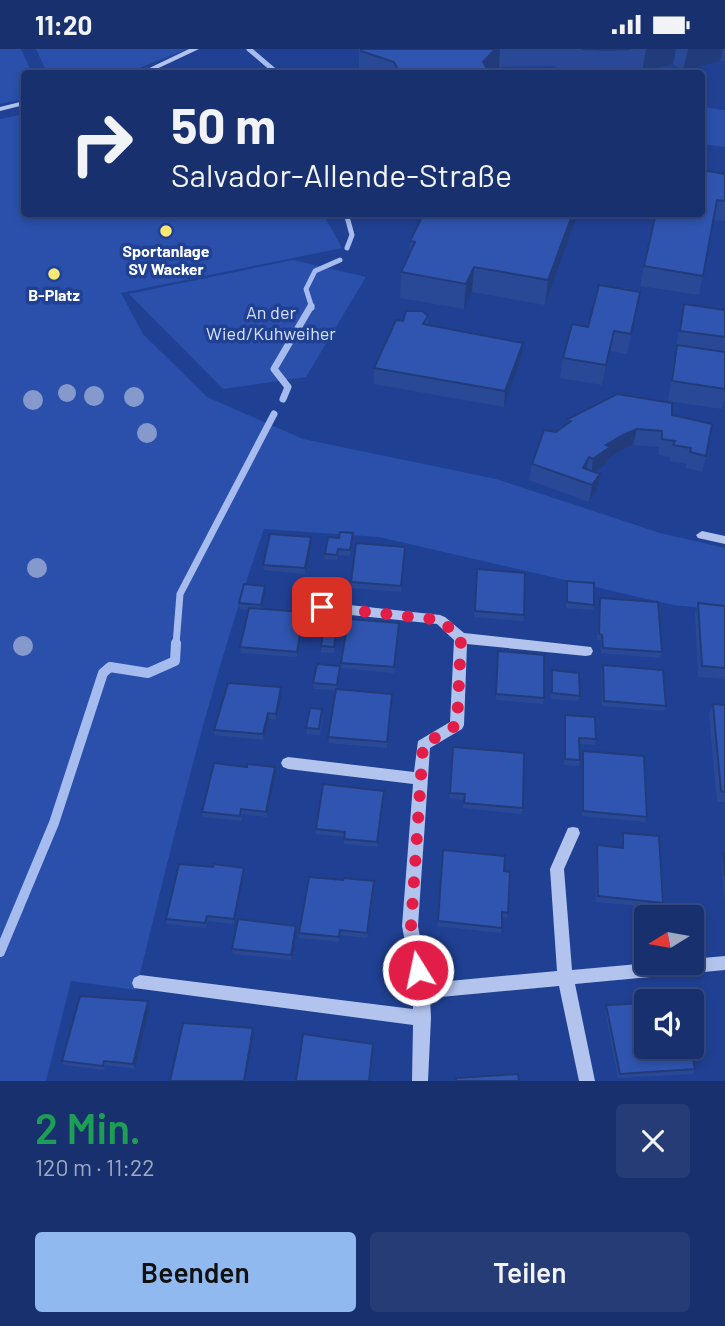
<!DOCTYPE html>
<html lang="de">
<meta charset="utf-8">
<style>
body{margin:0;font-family:Barlow,sans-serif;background:#253c76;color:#f1f3f6;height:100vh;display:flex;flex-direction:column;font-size:26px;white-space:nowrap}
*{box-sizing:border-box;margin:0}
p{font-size:23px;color:#9fa9c2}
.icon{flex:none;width:38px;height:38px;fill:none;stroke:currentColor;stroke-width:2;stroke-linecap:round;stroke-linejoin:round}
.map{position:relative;height:1032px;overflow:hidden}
.panel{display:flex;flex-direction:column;background:#18306e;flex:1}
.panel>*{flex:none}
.banner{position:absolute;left:21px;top:21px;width:684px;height:147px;border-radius:7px;box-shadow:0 4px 10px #0003,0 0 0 2px #364b81;background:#18306e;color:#f1f3f6;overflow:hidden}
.needle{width:46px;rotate:259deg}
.buttons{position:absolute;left:634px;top:856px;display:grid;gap:14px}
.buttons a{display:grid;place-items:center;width:70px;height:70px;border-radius:7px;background:#18306e;box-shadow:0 4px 10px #0003,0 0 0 2px #364b81;font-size:35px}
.pin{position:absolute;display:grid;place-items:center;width:60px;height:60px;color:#fff;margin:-30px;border-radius:14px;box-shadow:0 4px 10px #0006}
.me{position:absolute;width:77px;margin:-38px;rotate:350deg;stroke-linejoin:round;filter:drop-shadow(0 0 5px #0008)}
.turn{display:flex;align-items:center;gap:24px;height:147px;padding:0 35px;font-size:32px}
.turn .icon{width:91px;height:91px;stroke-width:2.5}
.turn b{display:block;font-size:49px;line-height:60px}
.round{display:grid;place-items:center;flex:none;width:74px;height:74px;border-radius:7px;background:#253c76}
.overview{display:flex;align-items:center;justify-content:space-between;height:119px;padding:0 35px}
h1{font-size:42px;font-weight:600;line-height:52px;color:#1e9e55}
.cta{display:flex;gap:14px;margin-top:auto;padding:14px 35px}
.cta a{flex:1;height:80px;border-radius:7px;background:#90b9f0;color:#111;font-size:28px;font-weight:600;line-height:80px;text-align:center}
.cta a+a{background:#253c76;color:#f1f3f6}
.status{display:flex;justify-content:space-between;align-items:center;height:49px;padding:0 35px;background:#18306e;direction:ltr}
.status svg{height:19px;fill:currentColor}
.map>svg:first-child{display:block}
</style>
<div class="status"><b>11:20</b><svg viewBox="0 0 49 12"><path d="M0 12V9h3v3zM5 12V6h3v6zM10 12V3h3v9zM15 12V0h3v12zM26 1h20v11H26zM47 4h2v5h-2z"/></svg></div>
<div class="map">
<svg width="725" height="1032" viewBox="0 0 725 1032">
<rect width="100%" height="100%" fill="#204093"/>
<!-- green -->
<path fill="#2a50ab" d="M0 0H21L32 24H24V50L0 55Z
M36 0H188L127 24H47Z
M702 58 725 61V98L702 95Z
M24 65V164L323 165 342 199 121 244 143 285 207 348 303 390 496 430 660 484 725 499V561L673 556 379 488 264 480C211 631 174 786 136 941L71 932 46 1032H0V70Z
M293 211 366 228 306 328 223 340 129 245Z"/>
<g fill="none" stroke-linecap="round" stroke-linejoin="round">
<!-- stream-far2 -->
<path stroke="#a6bcef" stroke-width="5" d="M249 0 277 24
M346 164 352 186 347 199
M312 259 306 240 315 222 340 211"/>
<!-- stream-far1 -->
<path stroke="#a6bcef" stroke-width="7" d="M283 350 288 338 274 320 311 257
M176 595 180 545 274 365"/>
<!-- stream -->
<path stroke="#a6bcef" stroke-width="10" d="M0 903 54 774 103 624 110 618 148 624 175 612 176 594"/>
<!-- minor -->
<path fill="#b2c4ed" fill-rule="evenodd" d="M189 0H199L148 24H139Z
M24 52V56L0 62V58Z
M702 482 725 487V495L698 489 696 486Z
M322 553 440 566 445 568 464 584 591 598 593 602 591 606 586 607 467 595 464 676 462 680 430 699 418 877 428 934 557 922 550 820 568 779 573 778 578 779 580 784 564 820 572 921 649 914H691V910L725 907V921L575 935 595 1032H579L559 937 430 949 431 969 428 1032H412L413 976 134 939 132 934 134 929 140 926 413 960 414 942 402 877 413 735 288 720 283 718 281 714 283 710 288 708 414 723 418 692 450 673 454 591 437 575 322 563 318 561 316 558 318 555Z"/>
</g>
<!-- trees -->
<g fill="#8599cc">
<circle cx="67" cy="344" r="9"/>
<circle cx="94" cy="347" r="10"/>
<circle cx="134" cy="348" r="10"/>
<circle cx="33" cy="351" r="10"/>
<circle cx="147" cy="384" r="10"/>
<circle cx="37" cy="519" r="10"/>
<circle cx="23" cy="597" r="10"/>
</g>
<!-- wall -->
<path fill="#294997" d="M359 0H725V12H720L683 22 673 15 642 23 604 24 560 23 555 17 499 18 492 24H361L359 20Z
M725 125V172L713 171 699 246 640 237 644 217Z
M424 164H578L545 256 472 243 464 260 400 249 401 223 410 204V192Z
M684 255 725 261V350L722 360 668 352 673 316Z
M636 263 627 305 610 302 602 336 560 329 563 309 588 278Z
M428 267V276L521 309 504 358 374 335V319L403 272Z
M672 366 706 407 702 423 686 419 687 415 670 412V408L658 406 659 398 633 396 622 401 608 410 607 414 595 423 600 425 597 441 589 453 529 431 532 415 556 383 567 375 568 370Z
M311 488 312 494 306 525 264 521 263 516Z
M353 490 350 507 338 506 337 511 325 510V505Z
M405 504 401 543 351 539V533Z
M477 520 524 566 523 572 474 568Z
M567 532 594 556 593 561 566 559Z
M265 537 266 542 262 560 304 563V569L297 608 241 604 240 598 248 561 240 560 239 554Z
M600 549 662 603 660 609 601 604V591H597Z
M698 554 725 557V630L698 628 695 565Z
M399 580 394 624 341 619V614Z
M337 584 334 604 321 603V597Z
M497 607 544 649 543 655 496 651Z
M603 616 666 657 664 662 602 657 601 622Z
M552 621 580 647 578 652 551 650Z
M340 622 337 640 392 645 387 699 329 694 335 641 314 640 313 634Z
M282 644 276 671 269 670 264 691 215 686 214 681Z
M713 655 725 656V753H717L709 666Z
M323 665 320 686 307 685 306 679Z
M565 666 596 690 595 696 579 695 580 711 579 717 564 716V671Z
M453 698 523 759 522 765 463 759 464 751 449 749Z
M583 702 647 768 645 773 582 767V707Z
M276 723 267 768 242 765 241 772 203 768 202 763Z
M384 742 377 798 344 795V788L316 785V780Z
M623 784 663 854 661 859 596 853V802L597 796 622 799 621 789Z
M443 801 504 822 508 864 507 869 502 868 501 884 437 877Z
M723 804H725V857L721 809Z
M244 824 234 875 208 872 206 879 167 875 166 870Z
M374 837 367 889 340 886 339 893 299 889V884Z
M296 877 297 882 292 911 233 905 232 900Z
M148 952 150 957 135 1020 105 1016 104 1021 64 1016 62 1012Z
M606 956 695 1020 693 1025 618 1029 605 961Z"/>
<!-- shaded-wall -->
<path fill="#223c7b" d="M495 0H500L499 18 492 24H482L483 13Z
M646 0H676L673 15 642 23Z
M688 0H723L720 12 683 22Z
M573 164H578L545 256 548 231Z
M474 218 472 243 464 260 466 235Z
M614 282 610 302 602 336 606 316Z
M523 294 521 309 504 358 505 342Z
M637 380 633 396 622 401 608 410 607 414 591 426 593 410 606 396 625 385Z
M589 408 586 424 583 419Z
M600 425 597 441 589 453 592 436Z
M311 488 312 494 306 525 305 519Z
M265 537 266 542 261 562V556Z
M304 563V569L297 608V603Z
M281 638 282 644 276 671V665Z
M268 664 269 670 264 691 263 685Z
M275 718 276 723 267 768 266 763Z
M244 819V824L234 875V870Z
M296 877 297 882 292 911 291 906Z
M148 952 150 957 135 1020 133 1015Z
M253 979 254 983 245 1032H244Z"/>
<!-- building -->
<path fill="#3055b0" stroke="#223c7b" stroke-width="2" d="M361 0H495L483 13 490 24H400L394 13 361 2Z
M582 0H631L607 1Z
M702 121 725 125V152L717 151 703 227 644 217 656 164H702Z
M424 164H573L548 231 474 218 466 235 401 223 415 193 410 192Z
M599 236 640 243 631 285 614 282 606 316 563 309 572 275 588 278Z
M684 255 725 261V288L680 282Z
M406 262H423L428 267 423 275 523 294 505 342 374 319 396 271 403 272Z
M677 296 725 303V340L672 332Z
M617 345 672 354V366L712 375 706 407 690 403 691 399 673 396 675 392 662 390V382L637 380 625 385 606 396 610 398 593 410 589 408 583 419 600 425 592 436 532 415 544 381 556 383 571 372 568 370Z
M340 483 353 484 350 501 338 500 337 506 325 505 328 488 339 489Z
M270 485 311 488 305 519 263 516Z
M356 494 405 498 401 537 351 533Z
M477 520 525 524 524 566 475 562Z
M567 532 594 534V556L567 553Z
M244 535 265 537 261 556 239 554Z
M600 549 658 553 662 603 603 599 602 586 599 585Z
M698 554 725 557V619L702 617Z
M249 559 304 563 297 603 240 598Z
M348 570 399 574 394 618 341 614Z
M324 578 337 579 334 598 321 597Z
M498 602 544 606V649L496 645Z
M317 615 340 617 337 636 313 634Z
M603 616 663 621 666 657 604 652Z
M552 621 579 624 580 647 552 644Z
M228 634 281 638 276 665 268 664 263 685 214 681Z
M336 640 392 645 387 693 328 688Z
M713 655 725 656V743L721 742Z
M310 659 322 660 319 680 306 679Z
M565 666 595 668 596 690 579 689 580 711 565 710Z
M453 698 524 704 523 759 464 754 465 745 450 744Z
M583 702 644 707 647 768 583 762Z
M214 714 247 718V715L275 718 266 763 241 760 240 767 202 763Z
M323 735 384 742 377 793 344 790 345 783 316 780Z
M623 784 659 787 663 854 598 847 597 796 623 799Z
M443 801 505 807 504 822 510 823 508 864 502 863V879L438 872Z
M723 804H725V828Z
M179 815 213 818 214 815 244 819 234 870 207 867 205 874 166 870Z
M309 828 343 831 344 829 374 832 367 884 340 881 339 888 299 884Z
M238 870 296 877 291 906 232 900Z
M80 947 148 952 133 1015 104 1012 103 1017 62 1012Z
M646 954V998H690L695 1020 620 1025 606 956Z
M183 974 253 979 244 1032H170Z
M303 985 373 995 369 1032H296Z
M518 1025 519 1032H456V1029Z"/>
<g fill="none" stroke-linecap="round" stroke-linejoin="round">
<!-- route -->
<path stroke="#e11d48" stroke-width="12" stroke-dasharray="0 21.6" d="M322 558 440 571 461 589 457 676 423 696 411 877 418 921"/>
</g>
<!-- markers -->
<g fill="#fbe973" stroke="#204093" stroke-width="2.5">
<circle cx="166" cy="182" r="7"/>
<circle cx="54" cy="225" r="7"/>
</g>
<g text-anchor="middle" stroke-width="7" stroke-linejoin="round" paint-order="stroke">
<!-- far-poi labels -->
<g font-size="16" font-weight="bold" fill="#fff" stroke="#204093">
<text x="166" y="208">Sportanlage<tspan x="166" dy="18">SV Wacker</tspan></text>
<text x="54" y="252">B-Platz</text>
</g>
<!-- park labels -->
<g font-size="18" fill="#d8e2fa" stroke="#204093">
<text x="271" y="270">An der<tspan x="271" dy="21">Wied/Kuhweiher</tspan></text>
</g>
</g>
</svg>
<div class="buttons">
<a><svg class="needle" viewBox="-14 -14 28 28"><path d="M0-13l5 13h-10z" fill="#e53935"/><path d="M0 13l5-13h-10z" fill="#9fa9c2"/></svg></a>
<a><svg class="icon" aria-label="sound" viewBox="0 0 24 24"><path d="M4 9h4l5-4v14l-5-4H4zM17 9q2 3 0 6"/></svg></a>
</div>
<div class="pin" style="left:322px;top:558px;background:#d93025"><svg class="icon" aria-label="arrive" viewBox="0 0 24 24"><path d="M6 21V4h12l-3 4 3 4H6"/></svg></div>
<svg class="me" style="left:418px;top:921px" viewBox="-20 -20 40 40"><circle r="17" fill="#e11d48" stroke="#fff" stroke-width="3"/><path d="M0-11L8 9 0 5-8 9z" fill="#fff"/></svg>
<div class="banner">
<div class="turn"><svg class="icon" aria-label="right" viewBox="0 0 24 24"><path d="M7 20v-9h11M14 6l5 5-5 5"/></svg><div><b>50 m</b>Salvador-Allende-Straße</div></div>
</div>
</div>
<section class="panel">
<div class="overview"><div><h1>2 Min.</h1><p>120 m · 11:22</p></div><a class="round"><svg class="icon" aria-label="close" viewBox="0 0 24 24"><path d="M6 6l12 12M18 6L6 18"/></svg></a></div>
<div class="cta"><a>Beenden</a><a>Teilen</a></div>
</section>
